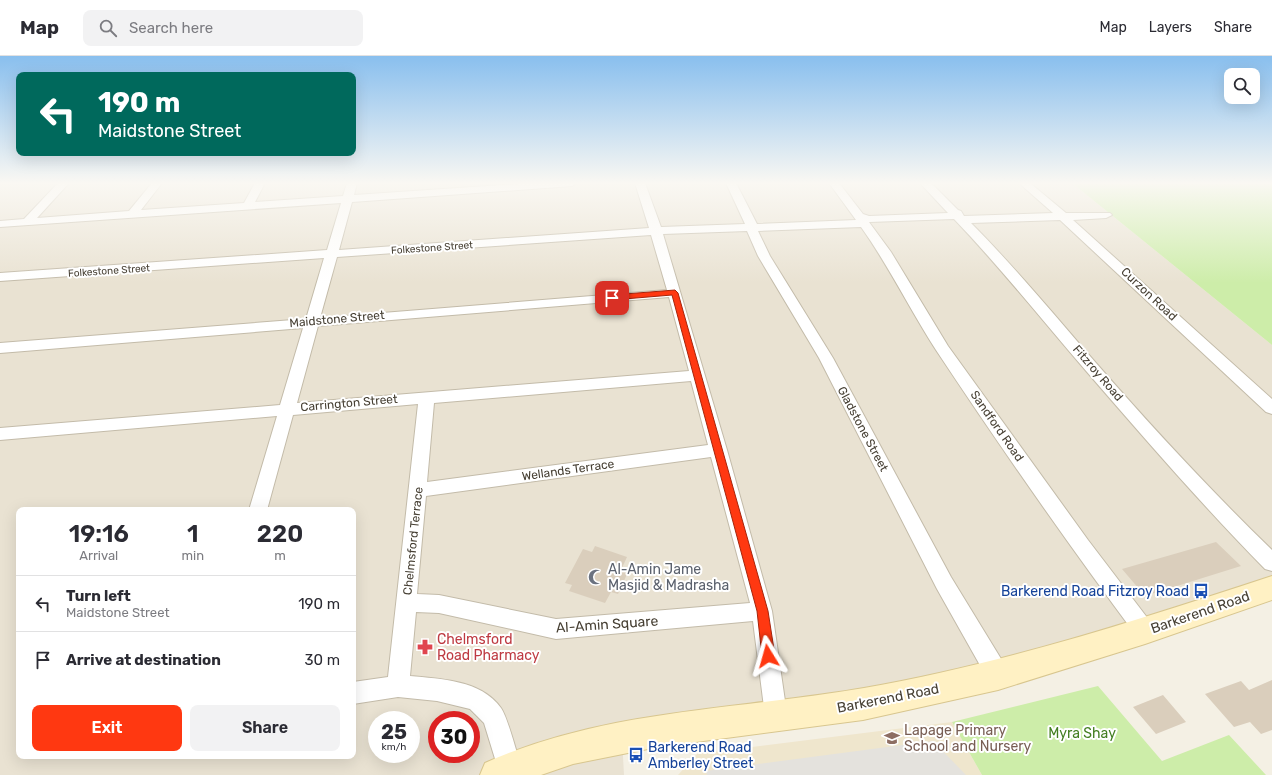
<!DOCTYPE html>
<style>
body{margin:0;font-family:Rubik,sans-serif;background:#f2f2f3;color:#2b2b33;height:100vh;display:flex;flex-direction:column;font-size:15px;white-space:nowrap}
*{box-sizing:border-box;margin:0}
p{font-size:13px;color:#7c7c81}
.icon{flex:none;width:22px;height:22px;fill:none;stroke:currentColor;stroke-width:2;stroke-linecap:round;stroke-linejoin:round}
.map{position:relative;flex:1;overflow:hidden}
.sheet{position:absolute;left:16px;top:451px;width:340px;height:252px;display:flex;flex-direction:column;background:#fff;border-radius:8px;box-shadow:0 4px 16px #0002}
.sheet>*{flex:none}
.guide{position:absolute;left:16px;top:16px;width:340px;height:84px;border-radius:8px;box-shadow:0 4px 16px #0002;background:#00695c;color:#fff;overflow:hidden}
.tools{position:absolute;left:1224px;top:12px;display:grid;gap:8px}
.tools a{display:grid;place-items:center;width:36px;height:36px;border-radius:8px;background:#fff;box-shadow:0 4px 16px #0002;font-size:20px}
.speed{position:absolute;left:368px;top:655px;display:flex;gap:8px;font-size:20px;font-weight:700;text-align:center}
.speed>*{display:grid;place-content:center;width:52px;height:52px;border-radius:50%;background:#fff;box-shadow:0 4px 16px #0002;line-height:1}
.speed small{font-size:10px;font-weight:400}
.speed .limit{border:6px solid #d22;background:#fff;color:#111}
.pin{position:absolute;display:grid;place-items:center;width:34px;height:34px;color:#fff;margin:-17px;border-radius:8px;box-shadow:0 2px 6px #0006}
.me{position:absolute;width:44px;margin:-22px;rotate:352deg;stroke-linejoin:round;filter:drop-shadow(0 0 3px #0008)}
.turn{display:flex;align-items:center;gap:14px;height:84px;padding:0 16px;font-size:18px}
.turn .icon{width:52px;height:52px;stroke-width:2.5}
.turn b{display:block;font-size:28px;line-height:34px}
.eta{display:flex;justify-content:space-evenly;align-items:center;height:68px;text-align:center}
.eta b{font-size:24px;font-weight:600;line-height:28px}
.action{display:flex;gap:8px;margin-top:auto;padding:8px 16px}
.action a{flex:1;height:46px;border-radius:8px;background:#ff3811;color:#fff;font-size:16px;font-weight:600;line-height:46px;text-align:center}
.action a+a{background:#f2f2f3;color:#2b2b33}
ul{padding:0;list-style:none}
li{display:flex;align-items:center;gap:12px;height:56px;padding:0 16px;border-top:1px solid #e1e1e2}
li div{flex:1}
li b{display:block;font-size:15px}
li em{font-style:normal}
header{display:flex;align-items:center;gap:24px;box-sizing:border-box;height:56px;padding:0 20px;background:#fff;border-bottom:1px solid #e1e1e2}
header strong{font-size:19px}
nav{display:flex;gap:22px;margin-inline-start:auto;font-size:14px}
.search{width:280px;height:36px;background:#f2f2f3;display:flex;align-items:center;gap:10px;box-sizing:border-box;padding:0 14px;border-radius:8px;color:#7c7c81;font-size:15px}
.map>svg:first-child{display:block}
</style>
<header>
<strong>Map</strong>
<div class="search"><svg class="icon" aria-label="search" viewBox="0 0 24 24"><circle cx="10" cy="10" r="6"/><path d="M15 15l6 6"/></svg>Search here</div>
<nav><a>Map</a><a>Layers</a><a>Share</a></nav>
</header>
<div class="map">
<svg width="1272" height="719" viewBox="0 0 1272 719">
<rect width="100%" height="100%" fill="#f4f0e4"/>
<!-- residential -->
<path fill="#e9e2d2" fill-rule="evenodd" d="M0 127H1072L1272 289V527L998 619 622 682 624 719H0ZM19 454H353V700H19ZM377 664H411V698H377ZM437 664H471V698H437Z"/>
<!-- education -->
<path fill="#efe6cd" d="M952 666 982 719H678L697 698Z"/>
<!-- green -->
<path fill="#cdeda9" d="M1072 127H1272V289Z
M1098 630 1162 705 1229 679 1266 719H982L952 666Z"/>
<!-- parking -->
<path fill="#e4e2dd" d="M933 685 966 719H707L706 715Z"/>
<!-- building -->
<path fill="#dacebc" d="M1216 486 1241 510 1145 540 1122 513Z
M595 490 627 501 621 514 628 516 618 538 611 536 605 547 569 535 572 529 565 527 583 493 592 496Z
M1272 624V674L1261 678 1250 666 1234 671 1205 638 1241 625 1249 634Z
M1163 639 1186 666 1156 678 1133 651Z"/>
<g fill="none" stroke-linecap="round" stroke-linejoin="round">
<defs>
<path id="street" d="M58 127H69L37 162 129 155 152 127H162L141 154 244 147 255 127H265L255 146 343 140 347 127H357L354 139 534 127H577L572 130 352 146 339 194 649 172 635 127H645L661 171 745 168 726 127H736L757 168 856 164 829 127H839L863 158 869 160 948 157 920 127H931L958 154 961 155 964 160 1053 157 1019 127H1030L1066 157H1110L1112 159 1106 162 1073 164 1272 343V358L1266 356 1060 164 971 167C1015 211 1055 260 1096 307 1152 371 1211 435 1272 494V515L1265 513C1203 450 1145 383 1087 316 1043 265 1001 212 954 163L869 166 891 196 948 290 1088 484 1152 568 1155 575 1152 582 1145 585 1138 582C1068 488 1001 392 936 294 910 254 889 210 861 171L758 175 770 200 833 302 951 521 1006 611 1009 619 1006 627 998 630 990 627 937 533 819 302 758 200 747 175 663 178 727 394 772 555 787 659 784 667 776 670 768 667 765 659 753 565 556 583 439 557 416 556 410 620C441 623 481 624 501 652 508 662 517 699 522 713L520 719H500L484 667 470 653 437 645 398 641 353 648V626L388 621 418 348 293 359 267 454H249L277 360 0 384V372L280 349 303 272 0 297V287L306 263 324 202 0 225V217L327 194 341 147 0 171V165L24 163ZM651 179 667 234 320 262 337 201ZM669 241 689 315 297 347 318 270ZM691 325 708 389 427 426 434 347ZM711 401 750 547 556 563 439 539 417 538 426 440Z"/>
<path id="secondary" d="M1272 520V544L1145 588 998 634 863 664 658 691 573 708 541 719H480L485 707C605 653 737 654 864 632 1003 608 1138 564 1272 520Z"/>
</defs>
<!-- street casing -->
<use href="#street" stroke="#c3bba9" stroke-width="2"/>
<!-- secondary casing -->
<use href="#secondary" stroke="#d8c68f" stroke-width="2"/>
<!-- street -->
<use href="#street" fill="#fff" fill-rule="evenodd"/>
<!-- secondary -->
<use href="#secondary" fill="#fff1c4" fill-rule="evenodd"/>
</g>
<!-- sky -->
<linearGradient id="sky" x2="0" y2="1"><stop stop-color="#89bfee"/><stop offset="0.56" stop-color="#faf8f3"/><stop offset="1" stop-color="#faf8f3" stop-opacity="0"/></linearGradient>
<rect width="1272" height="227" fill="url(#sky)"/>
<!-- route -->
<path fill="#ff3811" stroke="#a6240b" d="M675 234 678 237 768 555 775 600 773 604 768 605 764 604 762 600 757 555 672 239 612 244 608 242 612 239Z"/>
<!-- icons -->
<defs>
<symbol id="mosque-bare" viewBox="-9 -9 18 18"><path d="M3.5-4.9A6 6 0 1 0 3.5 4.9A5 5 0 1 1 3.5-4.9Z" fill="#6b7280" stroke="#fff" stroke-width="2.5" paint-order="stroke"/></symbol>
<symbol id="bus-bare" viewBox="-9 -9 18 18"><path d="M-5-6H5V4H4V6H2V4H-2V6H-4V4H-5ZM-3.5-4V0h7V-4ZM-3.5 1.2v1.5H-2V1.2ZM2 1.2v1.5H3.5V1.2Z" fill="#1a4fb4" stroke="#fff" stroke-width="2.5" paint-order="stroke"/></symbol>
<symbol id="pharmacy-bare" viewBox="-9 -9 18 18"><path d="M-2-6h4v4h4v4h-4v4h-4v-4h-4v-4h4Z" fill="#e0444e" stroke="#fff" stroke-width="2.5" paint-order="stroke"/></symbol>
<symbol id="school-bare" viewBox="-9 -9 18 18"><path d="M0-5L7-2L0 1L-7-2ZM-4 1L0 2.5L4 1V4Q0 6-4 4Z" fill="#8d6e63" stroke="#fff" stroke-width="2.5" paint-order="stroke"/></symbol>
</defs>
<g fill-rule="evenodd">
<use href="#mosque-bare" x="585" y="510" width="22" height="22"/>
<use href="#bus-bare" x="1190" y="524" width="22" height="22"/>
<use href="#pharmacy-bare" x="414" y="580" width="22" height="22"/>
<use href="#school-bare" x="881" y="671" width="22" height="22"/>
<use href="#bus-bare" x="625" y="688" width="22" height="22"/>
</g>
<g text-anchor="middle" stroke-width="4" stroke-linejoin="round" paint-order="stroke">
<!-- far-street labels -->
<g font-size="10" fill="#474034" stroke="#fff">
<text transform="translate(432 191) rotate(-4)" y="4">Folkestone Street</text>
<text transform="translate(109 214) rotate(-4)" y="4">Folkestone Street</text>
</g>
<!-- street labels -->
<g font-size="12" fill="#474034" stroke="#fff">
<text transform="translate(1149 238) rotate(43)" y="4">Curzon Road</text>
<text transform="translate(337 263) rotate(-5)" y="4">Maidstone Street</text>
<text transform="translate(1098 317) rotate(49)" y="4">Fitzroy Road</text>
<text transform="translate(349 347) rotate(-5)" y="4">Carrington Street</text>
<text transform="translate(997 370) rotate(55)" y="4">Sandford Road</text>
<text transform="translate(863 373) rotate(62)" y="4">Gladstone Street</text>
<text transform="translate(568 414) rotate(-8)" y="4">Wellands Terrace</text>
<text transform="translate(413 485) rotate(-84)" y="4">Chelmsford Terrace</text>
</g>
<!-- near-worship labels -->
<g font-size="14" fill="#5b616d" stroke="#fff" text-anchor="start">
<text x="608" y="518">Al-Amin Jame<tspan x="608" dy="16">Masjid &amp; Madrasha</tspan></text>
</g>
<!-- near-transit labels -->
<g font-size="14" fill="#164399" stroke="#fff" text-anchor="end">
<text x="1189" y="540">Barkerend Road Fitzroy Road</text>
<text x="648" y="696" text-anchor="start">Barkerend Road<tspan x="648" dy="16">Amberley Street</tspan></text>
</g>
<!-- near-street labels -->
<g font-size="14" fill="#474034" stroke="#fff">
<text transform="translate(1200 556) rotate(-19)" y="5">Barkerend Road</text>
<text transform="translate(607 568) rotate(-4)" y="5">Al-Amin Square</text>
<text transform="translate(888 642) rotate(-11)" y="5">Barkerend Road</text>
</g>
<!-- near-health labels -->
<g font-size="14" fill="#be3a42" stroke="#fff" text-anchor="start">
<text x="437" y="588">Chelmsford<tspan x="437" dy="16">Road Pharmacy</tspan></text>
</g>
<!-- near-education labels -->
<g font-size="14" fill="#785e54" stroke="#fff" text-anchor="start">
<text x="904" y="679">Lapage Primary<tspan x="904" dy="16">School and Nursery</tspan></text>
</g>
<!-- near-park labels -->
<g font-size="14" fill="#437e21" stroke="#fff">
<text x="1082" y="682">Myra Shay</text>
</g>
</g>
</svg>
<div class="tools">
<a><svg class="icon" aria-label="search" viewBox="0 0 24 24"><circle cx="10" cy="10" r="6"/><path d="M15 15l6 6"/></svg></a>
</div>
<div class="speed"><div>25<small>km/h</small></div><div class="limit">30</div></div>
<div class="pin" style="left:612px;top:242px;background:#d93025"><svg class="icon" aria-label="arrive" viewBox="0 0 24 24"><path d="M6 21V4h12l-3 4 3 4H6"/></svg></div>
<svg class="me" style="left:768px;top:600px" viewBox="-20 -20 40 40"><path d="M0-17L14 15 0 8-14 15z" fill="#ff3811" stroke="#fff" stroke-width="4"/></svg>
<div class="guide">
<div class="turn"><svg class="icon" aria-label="left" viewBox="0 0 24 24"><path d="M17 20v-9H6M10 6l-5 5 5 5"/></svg><div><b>190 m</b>Maidstone Street</div></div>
</div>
<section class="sheet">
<div class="eta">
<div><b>19:16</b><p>Arrival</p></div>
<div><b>1</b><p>min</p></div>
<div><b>220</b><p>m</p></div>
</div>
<ul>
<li><svg class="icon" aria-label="left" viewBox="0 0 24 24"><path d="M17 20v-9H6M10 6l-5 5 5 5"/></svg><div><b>Turn left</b><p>Maidstone Street</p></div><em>190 m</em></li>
<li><svg class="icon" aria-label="arrive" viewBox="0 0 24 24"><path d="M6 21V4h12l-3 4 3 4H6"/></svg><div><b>Arrive at destination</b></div><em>30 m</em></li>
</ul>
<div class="action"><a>Exit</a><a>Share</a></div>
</section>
</div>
